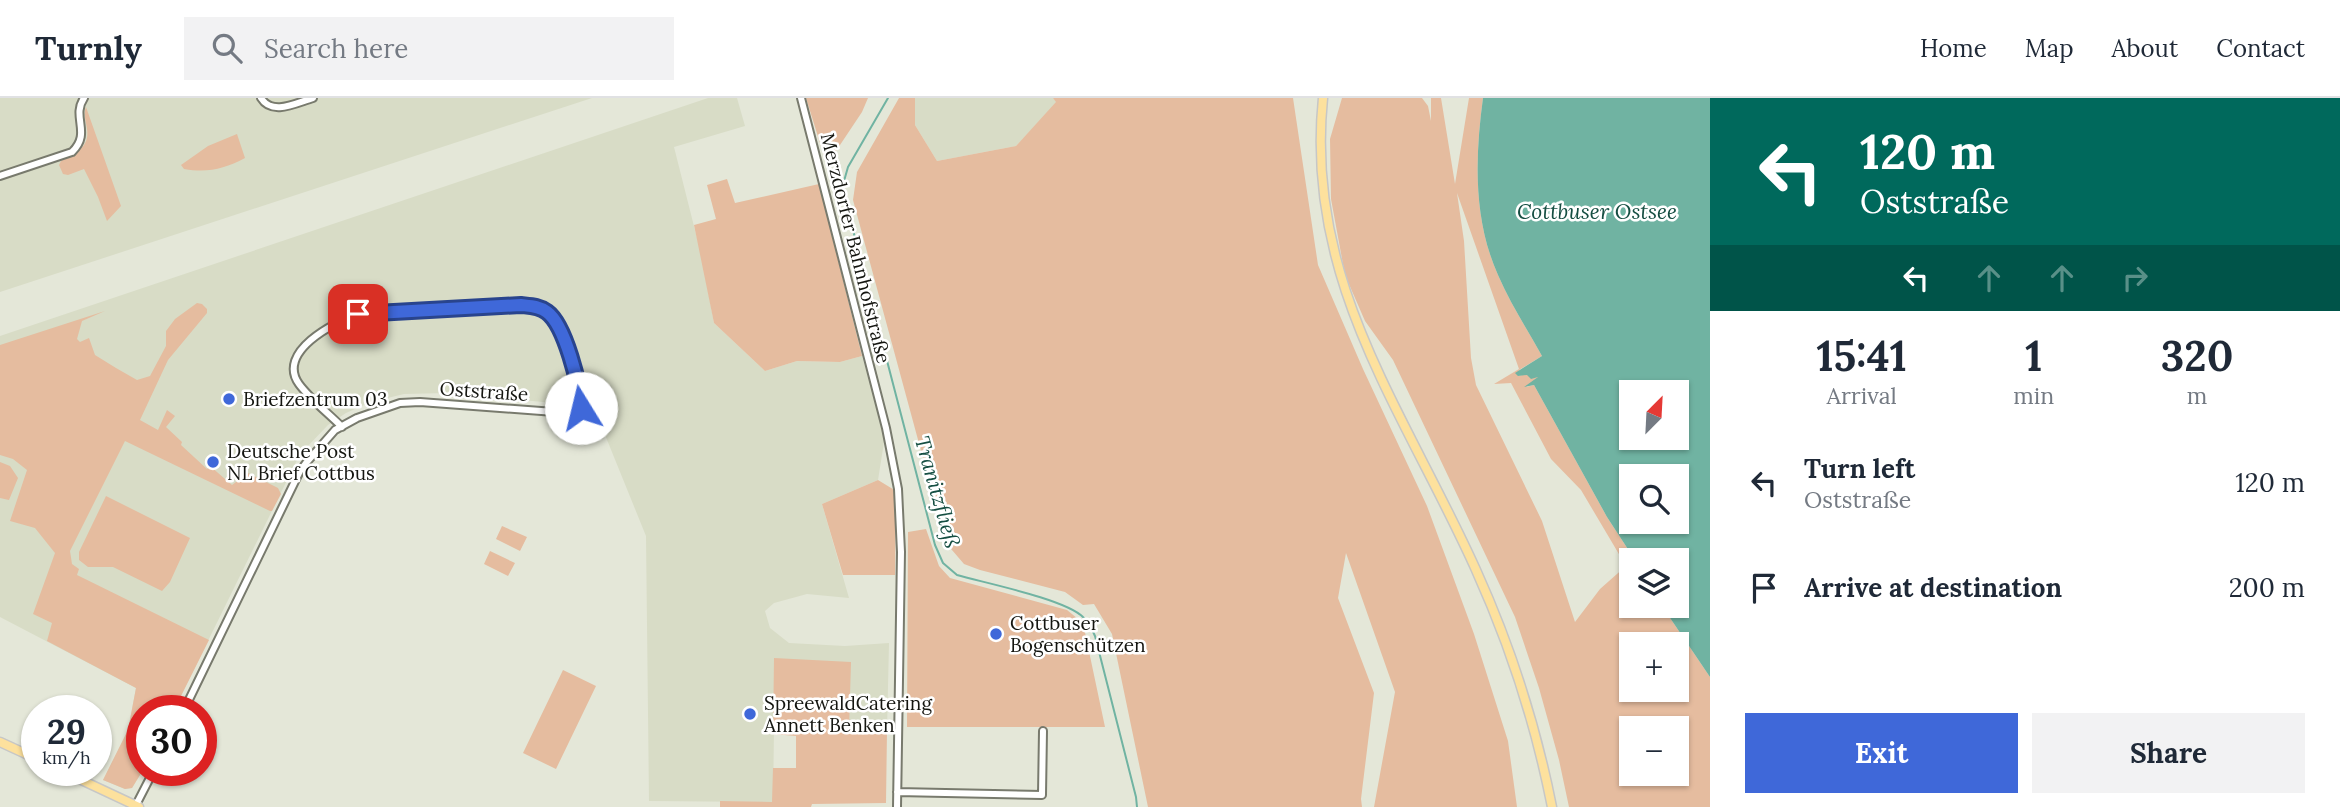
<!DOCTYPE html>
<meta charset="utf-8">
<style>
body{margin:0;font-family:Lora,serif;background:#f2f2f3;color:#1f2937;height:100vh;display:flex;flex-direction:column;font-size:26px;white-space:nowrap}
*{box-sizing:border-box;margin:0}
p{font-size:23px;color:#747a83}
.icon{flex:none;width:38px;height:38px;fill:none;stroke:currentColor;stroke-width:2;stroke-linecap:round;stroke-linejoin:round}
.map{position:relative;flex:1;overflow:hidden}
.side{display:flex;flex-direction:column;background:#fff;width:630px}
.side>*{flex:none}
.hud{background:#00695c;color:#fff;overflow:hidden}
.needle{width:46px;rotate:24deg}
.fabs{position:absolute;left:1619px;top:282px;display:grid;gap:14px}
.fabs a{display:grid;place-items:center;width:70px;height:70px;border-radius:0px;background:#fff;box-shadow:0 2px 5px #0004;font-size:35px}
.speed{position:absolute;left:21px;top:597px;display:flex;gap:14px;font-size:35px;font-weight:700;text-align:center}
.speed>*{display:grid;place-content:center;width:91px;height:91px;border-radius:50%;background:#fff;box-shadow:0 2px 5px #0004;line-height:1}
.speed small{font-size:18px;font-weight:400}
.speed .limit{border:10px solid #d22;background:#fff;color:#111}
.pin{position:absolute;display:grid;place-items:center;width:60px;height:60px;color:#fff;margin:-30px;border-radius:14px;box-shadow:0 4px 10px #0006}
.me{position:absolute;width:77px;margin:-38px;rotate:351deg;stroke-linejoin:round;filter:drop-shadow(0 0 5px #0008)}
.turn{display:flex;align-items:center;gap:24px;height:147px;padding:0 35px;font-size:32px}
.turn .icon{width:91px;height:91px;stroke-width:2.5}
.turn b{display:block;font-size:49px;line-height:60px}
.lanes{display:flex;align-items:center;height:66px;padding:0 35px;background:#0003;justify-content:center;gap:35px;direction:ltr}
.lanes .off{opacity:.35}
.eta{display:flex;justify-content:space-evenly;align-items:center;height:119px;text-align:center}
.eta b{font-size:42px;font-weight:800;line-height:49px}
.primary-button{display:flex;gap:14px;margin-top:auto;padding:14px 35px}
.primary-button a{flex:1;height:80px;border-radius:0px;background:#3f68d9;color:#fff;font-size:28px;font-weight:800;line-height:80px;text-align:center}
.primary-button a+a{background:#f2f2f3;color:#1f2937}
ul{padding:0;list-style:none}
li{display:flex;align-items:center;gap:21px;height:105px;padding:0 35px}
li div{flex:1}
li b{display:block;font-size:26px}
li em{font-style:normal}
header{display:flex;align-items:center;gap:42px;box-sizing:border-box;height:98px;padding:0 35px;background:#fff;border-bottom:2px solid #e0e1e3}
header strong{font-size:33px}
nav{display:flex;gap:38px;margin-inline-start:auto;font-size:24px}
.search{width:490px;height:63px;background:#f2f2f3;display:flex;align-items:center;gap:18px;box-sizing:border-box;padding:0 24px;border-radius:0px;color:#747a83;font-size:26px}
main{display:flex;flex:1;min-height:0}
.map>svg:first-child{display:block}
</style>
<header>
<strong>Turnly</strong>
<div class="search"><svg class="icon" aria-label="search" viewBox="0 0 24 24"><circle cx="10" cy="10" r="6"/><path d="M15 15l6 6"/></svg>Search here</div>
<nav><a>Home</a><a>Map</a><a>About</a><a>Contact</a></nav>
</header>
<main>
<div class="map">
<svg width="1710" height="709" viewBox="0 0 1710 709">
<rect width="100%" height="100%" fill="#e4e7d8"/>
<!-- built -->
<path fill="#d8dcc6" d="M0 0H592L0 194Z
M708 0H737L745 28 674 49 701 156 714 225 765 273 797 263 840 264 862 258 885 338 878 382 822 406 849 500 807 496 774 505 765 513 770 530 789 545 845 548 889 545 887 632H849L775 560 773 704 649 703 646 438 601 327 597 309 448 295 404 296 371 304 346 315 328 327 307 349 296 364 174 612H142L143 672 132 690 125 691 103 682 128 632 136 590 0 519V238Z
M915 0H1053L1057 4 1016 48 937 63 915 27Z"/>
<!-- green -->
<path fill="#e5bc9f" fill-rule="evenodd" d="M806 0H868L862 14 830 62 825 61Z
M899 0H915V27L937 63 1016 48 1056 4 1053 0H1293L1318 167 1363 271 1427 408 1474 536 1508 643 1517 709H1374L1395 594 1346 455 1338 500 1374 595 1361 701 1362 709H1148L1112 536 1094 506 1083 507 1065 494 980 472 964 466 946 445 853 102 857 74Z
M1342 0H1422L1428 8 1431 23V0H1441L1455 86 1469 0H1483C1475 59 1473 121 1498 177 1510 205 1527 231 1542 258L1519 272 1518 278 1527 276 1539 279 1526 289 1534 287 1607 419 1635 462H1631V508H1662L1710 579V709H1569L1559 662 1539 590 1515 519 1393 262 1365 223 1345 177 1331 101 1330 41ZM1457 95 1519 271 1494 286 1511 285 1551 361 1581 392 1626 468 1600 491 1575 524 1542 423 1476 287 1471 260 1464 143ZM1631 546H1676V592H1631ZM1631 630H1676V676H1631Z
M86 9 121 108 107 123 98 99 84 71 68 77 63 76 59 67 61 63C75 56 90 49 87 31 86 22 83 17 86 9Z
M237 36 245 60C224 71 208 75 184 71L181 67 208 48Z
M727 81 735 105 819 86 862 258 840 264 797 263 765 273 714 225 694 127 716 121 707 87Z
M197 205 202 206 207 211V215L168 262 140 322 158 332 167 312 175 318 166 329 182 344 181 347 207 371 210 368 232 387 248 375 278 390 281 396 272 413H270L125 343 70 453 72 466 79 471 77 477 209 542 174 612H142L143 672 132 690 125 691 103 682 128 632 136 590 47 543 52 525 33 516 55 455 35 430 10 423 27 372 13 361 0 357V247L105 213 82 223 77 241 80 244 89 240 95 257 116 270 137 282 150 278 166 248V233L175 221Z
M0 364 10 368 18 380 9 402 0 400Z
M878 382 896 393 895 477H843L822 406Z
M106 398 190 440 170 484 162 493 113 469H88L79 462V454Z
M502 428 527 439 520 453 496 441Z
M926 431 939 468 950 480 1067 512 1083 525 1105 629H907L908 434Z
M490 453 515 465 508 478 484 466Z
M774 560 851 564 849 632H887L886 705 812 706 811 709H720V703L772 704 773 670H796V638L773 636Z
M563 572 596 588 556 671 523 655Z"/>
<!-- water -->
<path fill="#70b3a2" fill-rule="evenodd" d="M1483 0H1710V579L1662 508H1676V462H1635L1607 419 1534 287 1524 289 1538 279 1531 281 1527 277 1518 278 1515 275 1542 258C1527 231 1510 205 1498 177 1473 121 1475 59 1483 0ZM1631 294H1676V340H1631ZM1631 378H1676V424H1631Z"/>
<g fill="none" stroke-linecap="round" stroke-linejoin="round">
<!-- stream -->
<path stroke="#70b3a2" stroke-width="2" d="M888 0 848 69 842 90 935 447 943 465 957 477C985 485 1065 501 1083 519 1089 524 1092 531 1095 538L1136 699 1137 709"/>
<defs>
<path id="minor" d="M261 0C272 18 296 5 313 0
M801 0 886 330 898 391 901 454 897 709
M0 78 72 54C92 35 71 19 84 0
M184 612 300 373 306 365 335 332 357 320 400 305 420 304 581 316C583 291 570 247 557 225 552 216 544 211 535 208L358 216C334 224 276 254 299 286 310 301 328 315 342 329
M897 694 1042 697 1043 633
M136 707 154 672"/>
<path id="major" d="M1323 0C1304 184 1405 314 1476 472 1510 547 1536 628 1552 709
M0 644 37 661
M60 672 139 709"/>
</defs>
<!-- minor casing -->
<use href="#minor" stroke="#787a6d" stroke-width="10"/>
<!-- major casing -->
<use href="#major" stroke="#c7c7c6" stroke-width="11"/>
<!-- minor -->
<use href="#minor" stroke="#fff" stroke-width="6"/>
<!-- major -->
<use href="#major" stroke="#fde19d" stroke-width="8"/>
</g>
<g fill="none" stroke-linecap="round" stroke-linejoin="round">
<defs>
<path id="route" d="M358 216 521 207C530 208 539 208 547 214 565 227 580 287 581 310"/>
</defs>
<!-- route casing -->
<use href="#route" stroke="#29448d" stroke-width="18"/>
<!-- route -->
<use href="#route" stroke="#3f68d9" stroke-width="12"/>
</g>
<!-- markers -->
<g fill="#3f68d9" stroke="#fff" stroke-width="2.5">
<circle cx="229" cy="301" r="7"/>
<circle cx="213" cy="364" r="7"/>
<circle cx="996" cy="536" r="7"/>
<circle cx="750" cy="616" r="7"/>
</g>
<g text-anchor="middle" stroke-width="5" stroke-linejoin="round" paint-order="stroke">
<!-- street labels -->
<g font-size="19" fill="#141510" stroke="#fff">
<text transform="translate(856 150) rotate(76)" y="7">Merzdorfer Bahnhofstraße</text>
<text transform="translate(484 293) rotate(4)" y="7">Oststraße</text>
</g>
<!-- poi labels -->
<g font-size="19" fill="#141510" stroke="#fff" text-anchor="start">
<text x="243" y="308">Briefzentrum 03</text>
<text x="227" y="360">Deutsche Post<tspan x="227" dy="22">NL Brief Cottbus</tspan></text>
<text x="1010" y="532">Cottbuser<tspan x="1010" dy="22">Bogenschützen</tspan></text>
<text x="764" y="612">SpreewaldCatering<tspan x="764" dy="22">Annett Benken</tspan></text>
</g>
<!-- water labels -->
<g font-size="21" font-style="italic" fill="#154e42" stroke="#fff">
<text x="1597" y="121">Cottbuser Ostsee</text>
<text transform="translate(937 394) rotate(74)" y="7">Tranitzfließ</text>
</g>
</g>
</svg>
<div class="fabs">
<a><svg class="needle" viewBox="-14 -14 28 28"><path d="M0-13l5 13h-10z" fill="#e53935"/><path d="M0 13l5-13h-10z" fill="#747a83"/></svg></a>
<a><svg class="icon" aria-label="search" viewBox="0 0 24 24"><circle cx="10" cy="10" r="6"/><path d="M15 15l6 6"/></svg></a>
<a><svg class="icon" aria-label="layers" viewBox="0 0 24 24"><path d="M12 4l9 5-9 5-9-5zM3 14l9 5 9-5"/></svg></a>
<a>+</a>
<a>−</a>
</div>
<div class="speed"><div>29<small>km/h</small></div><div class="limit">30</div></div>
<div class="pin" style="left:358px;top:216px;background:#d93025"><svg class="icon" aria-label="arrive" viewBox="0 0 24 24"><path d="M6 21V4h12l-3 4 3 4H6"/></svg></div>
<svg class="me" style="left:581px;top:310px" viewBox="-20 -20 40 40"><circle r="19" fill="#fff"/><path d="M0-13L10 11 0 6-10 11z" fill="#3f68d9"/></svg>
</div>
<section class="side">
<div class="hud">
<div class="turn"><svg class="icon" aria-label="left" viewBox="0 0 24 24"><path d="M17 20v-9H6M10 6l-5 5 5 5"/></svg><div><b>120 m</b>Oststraße</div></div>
<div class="lanes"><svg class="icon" aria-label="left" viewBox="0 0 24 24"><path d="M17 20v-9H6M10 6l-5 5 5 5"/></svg><svg class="icon off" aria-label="ahead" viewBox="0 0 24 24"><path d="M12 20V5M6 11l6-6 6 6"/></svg><svg class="icon off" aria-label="ahead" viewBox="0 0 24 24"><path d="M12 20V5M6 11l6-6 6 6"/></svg><svg class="icon off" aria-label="right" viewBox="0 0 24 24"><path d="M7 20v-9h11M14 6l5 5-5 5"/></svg></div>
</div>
<div class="eta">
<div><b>15:41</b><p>Arrival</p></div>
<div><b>1</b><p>min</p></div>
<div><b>320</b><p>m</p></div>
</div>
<ul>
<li><svg class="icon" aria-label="left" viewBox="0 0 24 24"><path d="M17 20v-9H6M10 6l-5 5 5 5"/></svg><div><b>Turn left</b><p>Oststraße</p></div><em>120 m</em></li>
<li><svg class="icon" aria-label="arrive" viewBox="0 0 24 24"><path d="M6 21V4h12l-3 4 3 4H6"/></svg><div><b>Arrive at destination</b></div><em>200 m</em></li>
</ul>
<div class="primary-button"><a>Exit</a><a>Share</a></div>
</section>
</main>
